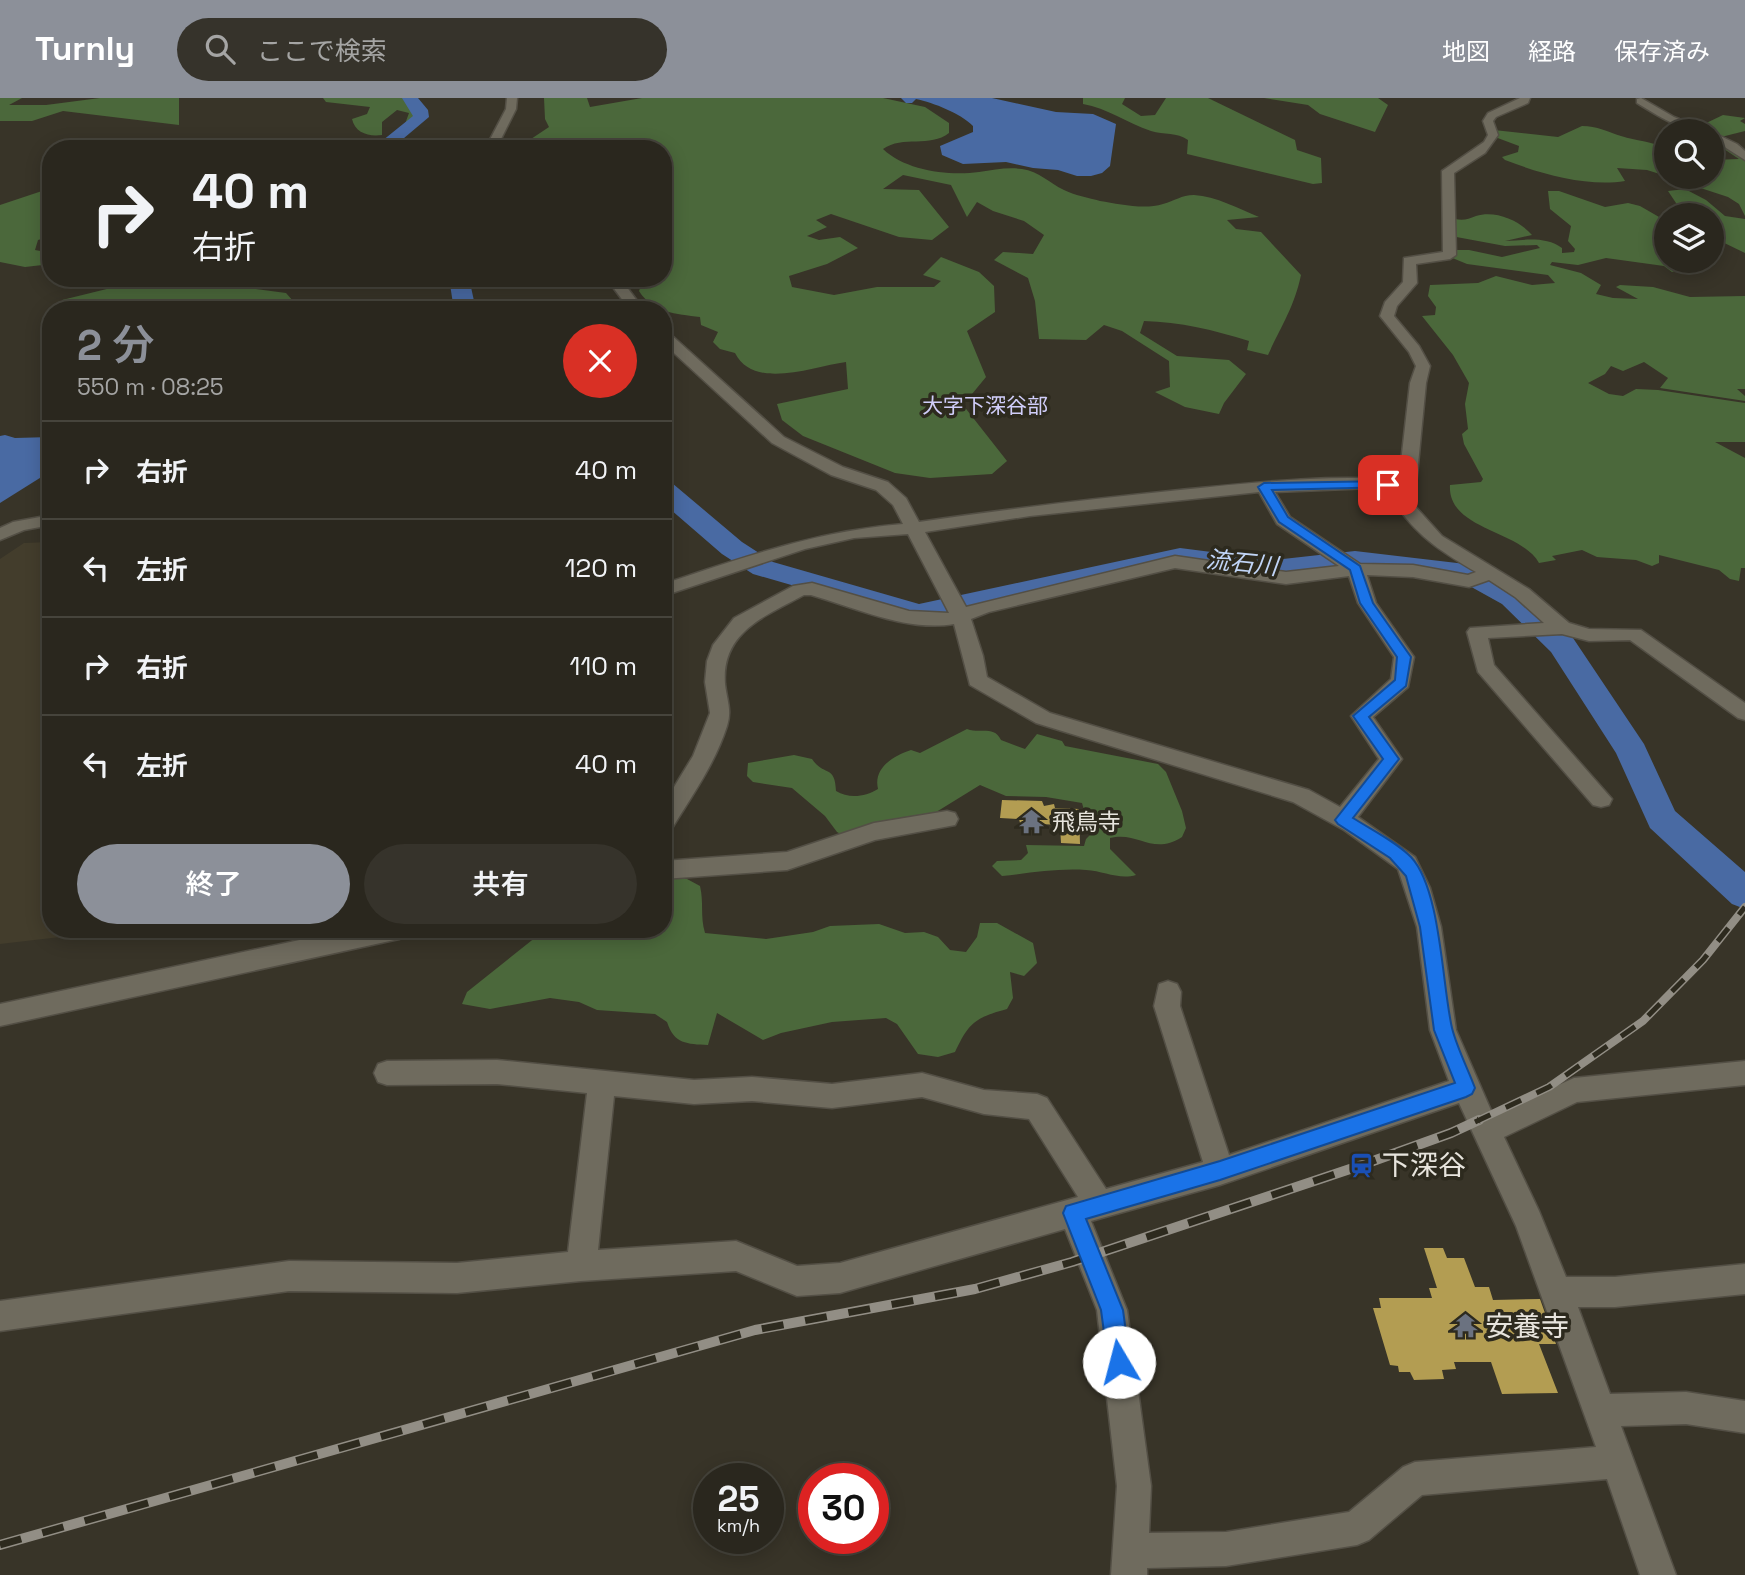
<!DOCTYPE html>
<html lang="ja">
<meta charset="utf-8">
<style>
body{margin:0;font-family:"Space Grotesk","Noto Sans JP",sans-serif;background:#36332b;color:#f1f3f6;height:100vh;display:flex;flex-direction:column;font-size:26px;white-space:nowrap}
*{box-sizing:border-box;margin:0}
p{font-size:23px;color:#a5a5a4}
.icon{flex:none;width:38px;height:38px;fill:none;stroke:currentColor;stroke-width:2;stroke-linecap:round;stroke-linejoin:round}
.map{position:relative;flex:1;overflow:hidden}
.side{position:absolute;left:42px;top:203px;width:630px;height:637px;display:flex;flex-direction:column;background:#2a271e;border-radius:28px;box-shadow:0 4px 18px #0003,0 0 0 2px #46443c}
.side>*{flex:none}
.guide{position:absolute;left:42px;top:42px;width:630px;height:147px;border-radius:28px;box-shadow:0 4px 18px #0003,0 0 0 2px #46443c;background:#2a271e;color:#f1f3f6;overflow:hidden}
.tools{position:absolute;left:1654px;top:21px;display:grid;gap:14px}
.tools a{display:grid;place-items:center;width:70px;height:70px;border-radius:50%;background:#2a271e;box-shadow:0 4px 18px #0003,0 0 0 2px #46443c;font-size:35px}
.speed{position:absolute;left:693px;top:1365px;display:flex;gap:14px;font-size:35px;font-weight:700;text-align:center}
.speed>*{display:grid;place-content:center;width:91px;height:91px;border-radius:50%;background:#2a271e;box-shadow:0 4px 18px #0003,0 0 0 2px #46443c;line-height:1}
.speed small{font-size:18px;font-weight:400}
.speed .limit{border:10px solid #d22;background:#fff;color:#111}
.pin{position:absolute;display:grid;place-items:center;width:60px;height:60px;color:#fff;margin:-30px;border-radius:14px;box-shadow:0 4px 10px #0006}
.me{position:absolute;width:77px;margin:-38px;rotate:352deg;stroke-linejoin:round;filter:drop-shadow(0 0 5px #0008)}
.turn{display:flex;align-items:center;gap:24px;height:147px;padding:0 35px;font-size:32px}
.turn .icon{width:91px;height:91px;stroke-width:2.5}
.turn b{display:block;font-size:49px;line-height:60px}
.round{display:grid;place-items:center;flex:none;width:74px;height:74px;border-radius:37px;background:#36332b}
.summary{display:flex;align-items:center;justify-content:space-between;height:119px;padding:0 35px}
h1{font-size:42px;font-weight:600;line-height:52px;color:#8c9099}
.button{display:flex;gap:14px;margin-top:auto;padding:14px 35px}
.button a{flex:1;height:80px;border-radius:42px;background:#8c9099;color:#fff;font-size:28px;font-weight:600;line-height:80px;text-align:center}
.button a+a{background:#36332b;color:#f1f3f6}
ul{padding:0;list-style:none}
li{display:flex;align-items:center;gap:21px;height:98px;padding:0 35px;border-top:2px solid #46443c}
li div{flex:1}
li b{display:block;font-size:26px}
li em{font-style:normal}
header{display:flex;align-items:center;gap:42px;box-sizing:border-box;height:98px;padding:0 35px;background:#8c9099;color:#fff}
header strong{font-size:33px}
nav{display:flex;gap:38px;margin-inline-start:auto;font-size:24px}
.search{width:490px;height:63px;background:#36332b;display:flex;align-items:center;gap:18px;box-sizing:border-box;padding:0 24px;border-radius:38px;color:#a5a5a4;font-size:26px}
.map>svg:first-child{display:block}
</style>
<header>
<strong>Turnly</strong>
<div class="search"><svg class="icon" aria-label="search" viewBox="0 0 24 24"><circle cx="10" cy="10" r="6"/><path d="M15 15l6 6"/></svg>ここで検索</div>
<nav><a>地図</a><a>経路</a><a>保存済み</a></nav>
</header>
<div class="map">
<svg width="1745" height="1477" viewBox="0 0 1745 1477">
<rect width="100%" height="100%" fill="#383428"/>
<!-- built -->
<path fill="#433d2c" d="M51 444V831H129L0 846V461L24 445Z"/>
<!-- green -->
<path fill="#4b683b" d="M0 0H22L9 7H46L100 0H179V27L63 13 32 23H0Z
M323 0H413L421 19 405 26 409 15 397 12 382 24V37C369 39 355 35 352 21L367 16 370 9 326 4Z
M544 0H587L590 9 642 0H883L925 9 949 25V35C930 50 903 37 883 51 906 73 949 78 979 74 994 72 1007 69 1022 71 1039 73 1049 85 1064 92 1074 97 1089 100 1100 103 1119 106 1144 112 1163 106 1175 103 1181 97 1194 97 1216 98 1239 111 1259 119L1227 122 1236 131 1261 134 1301 177C1294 210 1281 228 1268 257L1247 252 1249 243C1214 232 1180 224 1144 223L1140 235 1177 258 1229 262 1246 276 1224 305 1219 316 1185 309 1155 294 1170 289 1169 263 1122 233 1104 227 1086 242 1039 241 1035 203 1028 180 994 162 1003 154 1033 156 1044 137 1024 123 993 113 977 104 967 119 951 87 903 77 883 91 919 92 949 129 932 142 899 139 831 116 816 122 827 129 807 138 819 142 840 139 858 150 827 166 789 178 792 189 834 197 877 189H934L941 183 923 177 941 159 979 174 994 188 995 214 967 233 986 279 963 307 1007 363 992 376 930 380 895 375 803 338 782 322 777 306 848 291 846 264C814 268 754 293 735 255L720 251 713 244 718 234 701 227 700 219C676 216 653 215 639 193L644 180H663V51H516L549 29 545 21Z
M1083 0H1125L1122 6 1141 18 1155 17 1166 0H1208L1295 42 1297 52 1321 60 1322 85 1313 86 1187 56 1188 42C1177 34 1164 37 1151 33 1127 25 1107 10 1083 6Z
M1264 0H1378L1388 7 1375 34 1320 16 1308 7Z
M1723 17 1745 20 1740 23 1745 26V33L1721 39 1703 32 1700 28Z
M1582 28C1597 28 1608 34 1621 38 1637 43 1650 43 1666 50V78L1647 72 1617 70 1625 83C1587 89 1541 76 1505 62L1502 59 1518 54 1519 48 1487 36 1494 32 1558 39Z
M1712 37 1745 61V118L1739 106 1728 99 1667 79H1712V62L1739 61 1724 51 1712 48Z
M51 90V138L38 142 35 152 51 155V166L25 169 0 164V107Z
M1685 91 1706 102 1725 118 1745 121V155L1712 139V117H1684L1668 93Z
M1548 93H1559L1605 109 1628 105 1640 108 1666 123V163H1692L1691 167 1672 174 1664 168 1606 160 1578 167 1552 164 1550 167 1581 175 1601 187 1596 196 1613 200 1638 201 1616 189 1620 187 1653 189 1690 199 1745 198V291H1737L1745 298V303L1660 290 1668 280 1644 264 1623 273 1611 268 1605 276 1588 285 1609 296 1623 298 1636 291 1658 292 1745 305V344H1715L1745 360V470H1741L1739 483 1730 481 1719 472 1659 457V465L1652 468 1636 462 1597 459 1582 452 1552 458 1556 462 1539 465C1521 432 1447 432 1450 387L1481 384 1483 381 1464 346 1462 336 1468 331 1465 306 1469 285 1453 257 1422 218 1435 217 1436 209 1428 198 1430 187 1478 185 1496 178 1532 187 1555 185 1548 177 1467 166 1450 159 1451 152H1469L1502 159 1540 150 1537 147 1505 148 1451 138 1455 121C1464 123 1468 121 1476 118 1496 112 1520 123 1532 137L1505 143C1524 142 1546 138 1562 150V155L1574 154 1575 151 1568 143 1571 128 1550 111Z
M99 180H223L216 191 240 189 286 195 301 212H65L62 202 123 187Z
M967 631C980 636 994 627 1001 642L1025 651 1037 636 1062 643 1065 648 1158 666 1166 674 1182 713 1186 730 1182 739C1152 758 1139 733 1110 740V751L1136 777C1119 782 1104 773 1086 772 1058 770 1030 775 1002 778L992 768 997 763 1021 762 1028 755 1026 747 1084 748 1086 741 1092 735V724L1086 719 1082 705 1046 699 1006 698 980 687 933 716 870 725 853 737 844 738 837 734 825 718 792 690 753 684 747 678 748 665 794 657 812 661C824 679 835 666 836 693 849 701 865 699 878 691 873 670 893 658 911 652L920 655Z
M676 780 687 781 700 788C704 805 700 818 705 835L766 841 813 834 830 828 879 826 905 835 924 834 938 839 950 852 966 854 977 839 980 825H997L1033 845 1037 865 1024 878 1010 874 1013 900 1007 911C974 920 969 925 955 954L938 959 918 956 897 926 886 920 832 924 781 935 763 942 717 915 708 947C687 946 674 946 667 924L655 916 597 912 579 904 550 900 490 911 462 906 467 894 546 831H663V782Z"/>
<!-- water -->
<path fill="#496aa3" d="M901 0H992L1056 14 1093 16 1116 26 1110 68 1102 75 1091 78H1077L1058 72 1033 70 1006 64 963 66 942 57 940 48 973 34V28C960 15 934 5 916 1L912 5H906Z
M5 337 15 340 51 339V373L0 405V338Z"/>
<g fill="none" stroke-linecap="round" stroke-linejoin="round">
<!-- river -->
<path fill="#496aa3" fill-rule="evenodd" d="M402 0H418L428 12 429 19 391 51H372L413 18Z
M449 180H469L476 212H454Z
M663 383 672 385 742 444 773 464 919 506 1180 450 1274 462 1355 453 1474 467 1522 494 1573 540 1644 646 1675 713 1745 774V811L1732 806 1650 730 1616 655 1551 554 1502 506 1457 481 1355 469 1274 480 1180 466 919 524 753 476 722 456 663 405Z"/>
</g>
<!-- building -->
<path fill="#b39d52" d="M1002 702 1042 703 1044 708 1054 706 1055 710 1079 711 1080 746 1061 745 1060 727 1020 725 1019 721 1000 720Z
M1424 1150H1443L1447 1160H1464L1475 1189H1489L1493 1202 1540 1201 1556 1246H1539L1558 1295 1502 1296 1491 1264H1454L1456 1271 1442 1272 1444 1281 1414 1282 1410 1274H1399L1398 1268 1390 1267 1373 1210H1381L1379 1200H1432L1429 1190H1437Z"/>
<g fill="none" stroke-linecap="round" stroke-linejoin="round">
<defs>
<path id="minor" d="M507 0H517L516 11 496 51H485L506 11Z
M1520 0H1530L1528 5 1496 19 1493 23 1498 37 1485 55 1454 75 1456 157 1450 161 1416 166 1417 185 1397 208 1394 218 1419 248 1430 268 1426 285 1414 407 1442 438 1529 491 1569 525 1589 531 1641 532 1745 605V622L1738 620 1630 542 1589 543 1562 536 1488 540 1494 567 1612 701 1609 707 1601 709 1593 707 1478 574 1467 534 1470 530 1544 525 1515 499 1489 482 1469 489 1413 479 1367 477 1376 505 1414 559 1408 589 1373 619 1402 661 1358 719 1415 759 1430 790 1441 829 1456 932 1493 1017 1574 980 1745 963V987L1577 1004 1504 1039 1539 1113 1566 1179H1615L1745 1166V1196L1615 1209H1578L1610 1296 1686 1294 1745 1303V1335L1686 1326 1621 1328 1676 1477H1640L1607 1381 1422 1397 1369 1442 1357 1447 1226 1468 1147 1470V1477H1111L1117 1388 1097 1212 1065 1131 840 1195 797 1198 736 1173 581 1183 457 1195 289 1193 0 1233V1203L289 1163 457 1165 568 1154 587 995 497 986 387 987 378 984 374 975 378 966 387 963 497 962 694 982 752 979 832 986 922 975 984 992 1037 996 1047 1000 1106 1091 1203 1064 1154 908 1159 886 1168 883 1177 886 1181 894 1180 908 1229 1057 1449 983 1430 932 1417 829 1398 771 1344 732 1293 704 1036 625 970 587 954 526C907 534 856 510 811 497H804C765 518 721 534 725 586 727 603 732 612 727 628 715 666 691 699 671 732L663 734V707L693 658 710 615 705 584 707 563 713 547 734 520 793 488 812 485 909 513 949 515 908 436 854 440 805 451 663 498V486C745 459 817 433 903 426L893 407 876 392 831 377 772 345 663 245V233L668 234 784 339 843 369 888 384 906 400 919 424C1006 411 1093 401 1180 392 1252 385 1327 376 1399 382L1410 285 1416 268 1409 254 1380 218 1385 204 1403 184 1404 160 1443 154 1442 73 1484 44 1488 37 1483 23 1488 15ZM1371 390 1398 392 1396 407C1419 440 1442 454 1476 474L1468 477 1413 467 1360 466 1290 419 1275 394ZM1259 394 1277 426 1339 468 1286 474 1175 458 966 509 925 434 1030 418ZM1175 470 1286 486 1349 478 1358 505 1394 559 1391 581 1351 618 1379 661 1340 709 1309 692 1050 615 987 579 983 558 971 521 989 514ZM614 998 694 1006 752 1003 832 1010 922 999 984 1016 1029 1021 1078 1099 840 1165 797 1168 736 1143 598 1152ZM1459 1005 1516 1128 1596 1349 1415 1364 1403 1369 1349 1414 1226 1434 1149 1435 1151 1388 1127 1212 1091 1123 1220 1087Z
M1641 0 1674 19 1708 33C1682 34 1660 19 1637 5V1Z
M1712 34 1737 46 1745 53V62L1712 41Z
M606 180H620L644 212H630Z
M51 417V427L24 432 0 442V430L13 424Z
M947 713 955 715 958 721 955 727 875 742 787 772 663 781V763L787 754 874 725Z
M351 831H411L408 838 399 841 0 928V906Z"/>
</defs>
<!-- minor casing -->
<use href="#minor" stroke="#534f45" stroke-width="3"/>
<!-- minor -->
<use href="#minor" fill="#6f6b5e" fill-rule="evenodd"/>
<defs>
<path id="rail-far1" d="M1475 1024 1549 989 1643 923 1703 862 1745 809"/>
<path id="rail" d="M0 1447 755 1232 975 1191 1072 1164 1362 1067 1451 1035 1479 1022"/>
</defs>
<!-- rail-far1 casing -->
<use href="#rail-far1" stroke="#928e85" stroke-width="8"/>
<!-- rail casing -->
<use href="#rail" stroke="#928e85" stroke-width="10"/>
<!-- rail-far1 -->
<use href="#rail-far1" stroke="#2d2a1e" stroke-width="5" stroke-dasharray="17" stroke-linecap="butt"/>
<!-- rail -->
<use href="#rail" stroke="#2d2a1e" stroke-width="7" stroke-dasharray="22" stroke-linecap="butt"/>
</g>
<!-- route -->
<path fill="#1a73e8" stroke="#114b97" stroke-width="2" d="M1388 383 1392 384V389L1272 392 1288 419 1360 468 1373 505 1411 559 1406 588 1369 619 1399 661 1353 720C1372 732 1395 743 1411 759 1441 791 1442 887 1452 930 1457 950 1468 971 1475 990L1472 996 1466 999 1220 1082 1086 1121 1123 1212 1130 1264 1127 1271 1119 1275 1111 1271 1108 1264 1101 1212 1063 1115 1066 1108 1220 1063 1455 985 1434 932 1420 829 1406 778 1390 760 1338 726 1335 722 1383 661 1353 618 1395 582 1397 559 1360 505 1350 472 1279 424 1258 389 1264 385Z"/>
<!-- icons -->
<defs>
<symbol id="temple-bare" viewBox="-9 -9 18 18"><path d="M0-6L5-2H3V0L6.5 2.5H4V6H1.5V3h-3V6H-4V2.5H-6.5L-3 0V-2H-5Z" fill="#6b7280" stroke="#2d2a1e" stroke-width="2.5" paint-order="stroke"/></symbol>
<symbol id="station-bare" viewBox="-9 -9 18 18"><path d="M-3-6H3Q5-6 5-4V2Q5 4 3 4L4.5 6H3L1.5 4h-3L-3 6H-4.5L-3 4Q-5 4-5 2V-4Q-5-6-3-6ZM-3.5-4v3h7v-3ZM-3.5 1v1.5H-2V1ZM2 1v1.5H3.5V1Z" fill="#1a4fb4" stroke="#2d2a1e" stroke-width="2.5" paint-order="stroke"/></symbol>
</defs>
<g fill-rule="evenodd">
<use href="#temple-bare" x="1014" y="706" width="35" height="35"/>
<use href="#station-bare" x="1344" y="1050" width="35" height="35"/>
<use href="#temple-bare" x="1448" y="1210" width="35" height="35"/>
</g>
<g text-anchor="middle" stroke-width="7" stroke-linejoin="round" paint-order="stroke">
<!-- far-quarter labels -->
<g font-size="21" fill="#d0cdf9" stroke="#2d2a1e">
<text x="985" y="315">大字下深谷部</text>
</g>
<!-- poi labels -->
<g font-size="23" fill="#e7e4dd" stroke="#2d2a1e" text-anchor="start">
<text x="1052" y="732">飛鳥寺</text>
</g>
<!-- water labels -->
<g font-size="24" font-style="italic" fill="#c1d5f7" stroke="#2d2a1e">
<text transform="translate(1242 465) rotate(6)" y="8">流石川</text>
</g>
<!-- near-poi labels -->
<g font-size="28" fill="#e7e4dd" stroke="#2d2a1e" text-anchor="start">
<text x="1382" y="1077">下深谷</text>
<text x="1485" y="1238">安養寺</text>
</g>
</g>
</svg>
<div class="tools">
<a><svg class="icon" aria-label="search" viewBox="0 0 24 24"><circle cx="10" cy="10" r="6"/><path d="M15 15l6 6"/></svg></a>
<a><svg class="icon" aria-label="layers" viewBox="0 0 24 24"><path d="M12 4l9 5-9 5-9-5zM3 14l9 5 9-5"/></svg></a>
</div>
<div class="speed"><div>25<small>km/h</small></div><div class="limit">30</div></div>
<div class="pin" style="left:1388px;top:387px;background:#d93025"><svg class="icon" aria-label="arrive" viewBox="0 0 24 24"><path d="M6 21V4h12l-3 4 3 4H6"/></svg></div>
<svg class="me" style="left:1119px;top:1264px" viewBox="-20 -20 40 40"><circle r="19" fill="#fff"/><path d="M0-13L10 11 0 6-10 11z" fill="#1a73e8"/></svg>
<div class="guide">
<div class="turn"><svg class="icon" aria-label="right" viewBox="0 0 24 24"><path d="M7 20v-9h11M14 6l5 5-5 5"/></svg><div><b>40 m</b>右折</div></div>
</div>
<section class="side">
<div class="summary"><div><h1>2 分</h1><p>550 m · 08:25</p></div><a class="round" style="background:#d93025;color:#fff"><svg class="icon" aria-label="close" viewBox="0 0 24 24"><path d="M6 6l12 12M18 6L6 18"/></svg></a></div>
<ul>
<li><svg class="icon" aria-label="right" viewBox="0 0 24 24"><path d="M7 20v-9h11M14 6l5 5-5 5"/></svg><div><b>右折</b></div><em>40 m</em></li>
<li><svg class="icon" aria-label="left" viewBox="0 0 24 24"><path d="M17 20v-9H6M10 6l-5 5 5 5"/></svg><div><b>左折</b></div><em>120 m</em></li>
<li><svg class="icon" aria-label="right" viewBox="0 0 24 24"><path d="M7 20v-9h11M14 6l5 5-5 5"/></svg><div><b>右折</b></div><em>110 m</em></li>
<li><svg class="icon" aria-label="left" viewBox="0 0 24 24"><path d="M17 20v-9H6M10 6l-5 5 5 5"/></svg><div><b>左折</b></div><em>40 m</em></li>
</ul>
<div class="button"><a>終了</a><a>共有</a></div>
</section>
</div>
